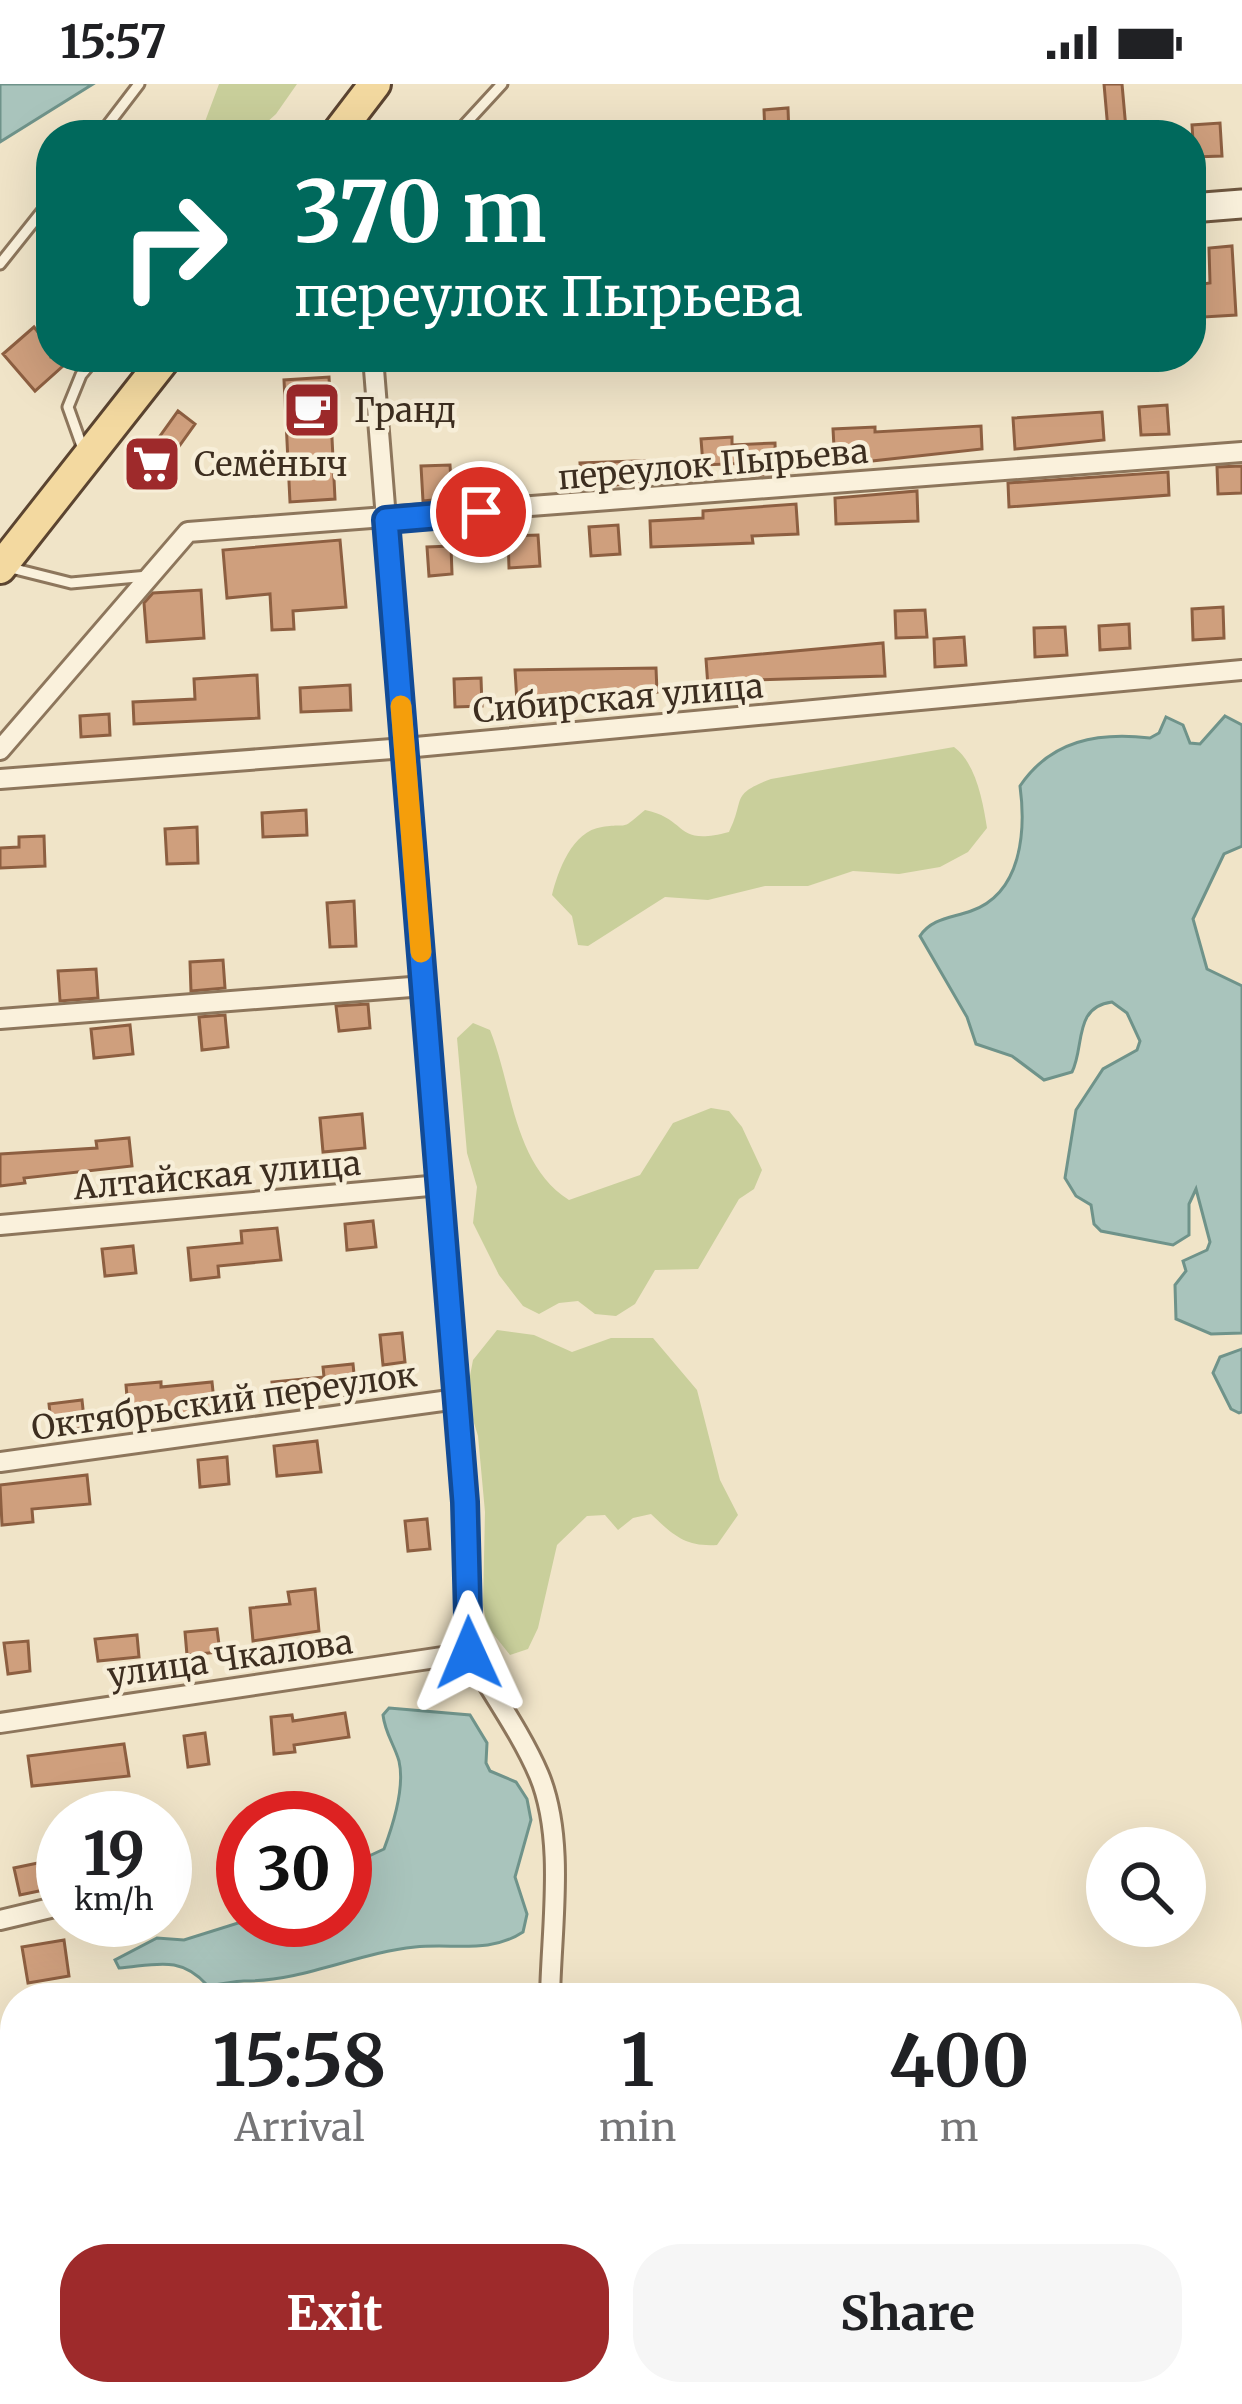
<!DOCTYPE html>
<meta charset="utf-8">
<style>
body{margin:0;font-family:Merriweather,serif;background:#f6f6f6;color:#202124;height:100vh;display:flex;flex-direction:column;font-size:45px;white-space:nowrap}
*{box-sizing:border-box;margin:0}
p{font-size:39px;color:#757577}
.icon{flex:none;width:66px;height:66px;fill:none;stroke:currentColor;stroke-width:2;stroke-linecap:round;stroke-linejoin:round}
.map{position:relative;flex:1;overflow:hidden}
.sheet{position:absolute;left:0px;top:1899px;width:1242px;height:423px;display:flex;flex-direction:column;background:#fff;border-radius:48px 48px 0 0;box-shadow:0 12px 48px #0002}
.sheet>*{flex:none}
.hud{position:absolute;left:36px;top:36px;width:1170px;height:252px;border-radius:48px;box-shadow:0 12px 48px #0002;background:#00695c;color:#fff;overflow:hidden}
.buttons{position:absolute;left:1086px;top:1743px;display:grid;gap:24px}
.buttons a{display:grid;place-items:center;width:120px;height:120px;border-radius:50%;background:#fff;box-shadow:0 12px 48px #0002;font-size:60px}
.speed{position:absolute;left:36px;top:1707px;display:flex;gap:24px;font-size:60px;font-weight:700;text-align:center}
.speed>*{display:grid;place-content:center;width:156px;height:156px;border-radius:50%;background:#fff;box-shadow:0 12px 48px #0002;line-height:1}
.speed small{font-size:30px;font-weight:400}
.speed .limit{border:18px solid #d22;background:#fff;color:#111}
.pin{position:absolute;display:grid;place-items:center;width:102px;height:102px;color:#fff;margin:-51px;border:6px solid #fff;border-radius:50%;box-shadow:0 3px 12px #0007}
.me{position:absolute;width:132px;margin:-66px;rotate:359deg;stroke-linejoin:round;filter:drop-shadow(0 0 9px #0008)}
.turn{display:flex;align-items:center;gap:42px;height:252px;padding:0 60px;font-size:54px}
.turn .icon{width:156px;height:156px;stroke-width:2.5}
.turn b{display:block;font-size:84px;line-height:102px}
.eta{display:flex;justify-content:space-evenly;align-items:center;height:204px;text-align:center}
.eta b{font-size:72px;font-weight:700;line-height:84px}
.primary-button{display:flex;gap:24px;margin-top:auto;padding:24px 60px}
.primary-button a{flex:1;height:138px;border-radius:48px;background:#9e2a2b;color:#fff;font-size:48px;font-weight:700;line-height:138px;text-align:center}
.primary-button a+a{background:#f6f6f6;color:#202124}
.status{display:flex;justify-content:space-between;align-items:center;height:84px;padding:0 60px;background:#fff;direction:ltr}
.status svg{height:33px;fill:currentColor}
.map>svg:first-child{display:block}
</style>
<div class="status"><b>15:57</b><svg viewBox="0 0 49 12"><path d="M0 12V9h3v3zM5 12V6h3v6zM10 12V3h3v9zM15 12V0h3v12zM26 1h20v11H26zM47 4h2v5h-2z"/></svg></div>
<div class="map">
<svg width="1242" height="2320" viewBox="0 0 1242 2320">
<rect width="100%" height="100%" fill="#f0e4c8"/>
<!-- green -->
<path fill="#c9cf9b" d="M219 0H297L276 30 253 51H200Z
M954 663C976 679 983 718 987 744L968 768 940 783 899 790 853 787 808 802H765L708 816 665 813 588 862 578 861 572 832 552 811C558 787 572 747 602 743 631 738 618 749 645 726 689 735 674 763 729 748 746 714 729 711 771 695Z
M473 939 490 946C513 1003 513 1080 569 1116L640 1091 673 1039 711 1024 729 1027 742 1043 762 1086 754 1105 739 1115 698 1185 655 1186 635 1220 616 1232 595 1230 578 1217 559 1219 539 1230 523 1222 499 1191 473 1139 477 1103 467 1069 457 954Z
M497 1246 534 1251 572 1268 611 1254H653L697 1306 720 1396 738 1431 717 1461C685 1463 673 1451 651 1430L633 1434 618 1446 605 1431 587 1432 557 1461 538 1544 528 1565 510 1571 487 1542 483 1521 485 1428 478 1352 466 1313 473 1276Z
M684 2307H779L783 2320H683Z
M882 2307H1145L1147 2311 1141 2320H884Z"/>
<!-- water -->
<path fill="#a9c4bc" stroke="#6f938a" stroke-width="3" d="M0 0H93L0 58Z
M1225 632 1242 641V762L1224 770 1193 835 1207 885 1242 902V1249L1211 1250 1176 1235 1175 1201 1186 1187 1183 1177 1207 1166 1210 1158 1196 1105 1189 1120V1151L1173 1161 1101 1147 1094 1140 1091 1121 1076 1112 1065 1094 1076 1026 1103 985 1137 966 1140 957 1127 929 1112 918C1073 923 1085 962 1072 988L1044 996 1012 972 976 960 967 933 920 852C932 834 952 834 971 827 1022 809 1026 747 1020 702 1051 656 1098 648 1150 654L1159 649 1166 633 1183 641 1190 659 1200 660Z
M1242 1265V1328L1239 1329 1231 1325 1213 1289 1220 1273Z
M389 1624 470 1631 487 1659 486 1679 490 1687 516 1698 527 1715 531 1736 515 1793 527 1830 523 1848C490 1870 453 1859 415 1863 357 1869 305 1897 244 1897 231 1897 220 1902 207 1901 180 1871 156 1881 119 1884L115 1876 157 1854 184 1856 238 1839 345 1836 350 1781 384 1765C393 1741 405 1703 399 1677 394 1660 385 1649 383 1631Z"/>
<!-- building -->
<path fill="#cf9f7d" stroke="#8d5f41" stroke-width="3" d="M1104 0H1122L1126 45 1108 46Z
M788 24 789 51H765L764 26Z
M1220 39 1222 72 1194 73 1192 41Z
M1232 162 1236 231 1204 233 1202 200 1210 199 1209 164Z
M34 243 41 252 51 244V273H73L35 307 3 270Z
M329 293 335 415 290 418 284 296Z
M1167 321 1169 350 1141 351 1139 323Z
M178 327 195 340 152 400 135 387Z
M1102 328 1104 356 1015 365 1013 334Z
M981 342 982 365 835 381 833 345 875 343V348Z
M732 353V361L775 359 776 390 752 392 751 379 703 381 701 355Z
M663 376 664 397 582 404 580 379Z
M450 381 452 414 423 417 421 382Z
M1242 382V409L1218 410 1217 383Z
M1168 388 1169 411 1009 423 1008 399Z
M917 407 918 437 836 440 835 414Z
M796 420 798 450 752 452 753 459 651 463 650 437 703 434V427Z
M618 441 620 470 591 472 589 443Z
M538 451 540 482 509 484 508 452Z
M340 456 346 523 293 527 294 545 272 546 270 510 227 514 223 466Z
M451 462 452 490 429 492 427 463Z
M201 506 204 554 147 558 144 519 153 509Z
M1223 523 1224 554 1193 556 1192 525Z
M925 526 927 553 896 554 895 527Z
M1129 540 1130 564 1100 566 1099 542Z
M1065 543 1067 571 1035 573 1034 544Z
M964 553 966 581 935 583 934 555Z
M883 559 885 592 754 596 755 601 708 603 706 575Z
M656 584 657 608 602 612V616L517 618 515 586Z
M257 591 259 634 134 640 133 618 195 615 194 595Z
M481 594 482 622 455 623 454 595Z
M350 601 351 626 301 628 300 604Z
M109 630 110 651 81 653 80 632Z
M306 726 307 751 263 753 262 729Z
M197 743 198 779 167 780 165 745Z
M44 752 45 782 0 784V764L19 763V753Z
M354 817 356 862 330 863 327 819Z
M223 876 225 904 191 907 190 878Z
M96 885 98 914 60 917 58 887Z
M368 920 370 944 339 947 336 922Z
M225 931 228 963 202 966 199 933Z
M130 941 133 970 94 974 91 945Z
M362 1030 365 1064 323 1068 320 1034Z
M129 1054 132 1082 24 1094 25 1099 0 1102V1070L97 1064 96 1057Z
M373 1137 376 1163 347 1166 345 1140Z
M277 1144 281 1176 218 1182 219 1193 191 1196 188 1164 242 1159 241 1147Z
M133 1162 136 1189 105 1192 102 1165Z
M402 1249 405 1278 383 1281 380 1251Z
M353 1280 356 1310 274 1319 272 1298 324 1293 323 1283Z
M161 1298V1303L212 1298 215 1327 129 1336 126 1301Z
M82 1316 85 1344 52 1348 49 1320Z
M317 1357 321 1388 277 1392 274 1362Z
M227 1373 229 1400 200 1403 198 1376Z
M87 1391 90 1420 32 1425 33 1438 2 1441 0 1401Z
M427 1435 430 1465 408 1467 405 1437Z
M315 1505 319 1547 253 1557 250 1524 290 1520 288 1508Z
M217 1545 220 1568 187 1571 185 1548Z
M137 1551 139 1573 98 1577 95 1555Z
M28 1557 30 1587 8 1590 4 1559Z
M345 1629 349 1653 294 1661 295 1668 274 1670 271 1633 292 1631 293 1637Z
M205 1649 209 1680 188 1683 184 1652Z
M124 1660 129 1692 32 1702 28 1672Z
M52 1776 58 1803 20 1811 14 1784Z
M64 1856 69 1892 28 1899 22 1863Z"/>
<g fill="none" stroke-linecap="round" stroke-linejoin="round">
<defs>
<path id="lane" d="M100 51 139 0
M455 51 502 0
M0 180 51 116
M83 365 68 323 81 291 96 273
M11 484 71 499 148 492
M321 2307 323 2320
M794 2307 798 2320"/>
<path id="street" d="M373 273 465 1418 466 1554 469 1569C492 1609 521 1649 539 1691 566 1756 551 1845 550 1914
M0 666 188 448 1242 368
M0 695 405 664 1242 586
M0 935 424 902
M0 1141 440 1101
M0 1378 457 1315
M0 1639 469 1569
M0 1836 63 1821
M0 2102 15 2100
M100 2307 101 2320
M561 2307 562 2320"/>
<path id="secondary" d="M1191 124 1242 120"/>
<path id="primary" d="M336 51 375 0
M0 484 166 273"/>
</defs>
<!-- lane casing -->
<use href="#lane" stroke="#8d765c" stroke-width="15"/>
<!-- street casing -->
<use href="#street" stroke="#8d765c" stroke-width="24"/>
<!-- secondary casing -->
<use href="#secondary" stroke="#6f573f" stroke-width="33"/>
<!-- primary casing -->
<use href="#primary" stroke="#5b4430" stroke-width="36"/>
<!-- lane -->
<use href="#lane" stroke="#faf1dc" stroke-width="9"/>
<!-- street -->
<use href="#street" stroke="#faf1dc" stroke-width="18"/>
<!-- secondary -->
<use href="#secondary" stroke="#faf1dc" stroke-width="27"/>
<!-- primary -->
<use href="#primary" stroke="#f3d9a0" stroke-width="30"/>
</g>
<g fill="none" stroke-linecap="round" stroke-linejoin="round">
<defs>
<path id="route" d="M469 1569 465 1418 386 436 481 428"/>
</defs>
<!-- route casing -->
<use href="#route" stroke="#114b97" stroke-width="30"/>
<!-- route -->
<use href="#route" stroke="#1a73e8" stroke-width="21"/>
<!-- slow -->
<path stroke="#f59e0b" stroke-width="21" d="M401 622 421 868"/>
</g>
<!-- icons -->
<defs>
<symbol id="cafe-square" viewBox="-11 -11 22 22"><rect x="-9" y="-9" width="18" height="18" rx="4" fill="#9e2a2b" stroke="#f7eed8"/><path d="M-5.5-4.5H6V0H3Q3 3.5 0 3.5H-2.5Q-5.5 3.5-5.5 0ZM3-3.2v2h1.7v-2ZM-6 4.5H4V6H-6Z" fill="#fff"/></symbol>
<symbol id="supermarket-square" viewBox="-11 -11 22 22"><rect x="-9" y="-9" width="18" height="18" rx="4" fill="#9e2a2b" stroke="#f7eed8"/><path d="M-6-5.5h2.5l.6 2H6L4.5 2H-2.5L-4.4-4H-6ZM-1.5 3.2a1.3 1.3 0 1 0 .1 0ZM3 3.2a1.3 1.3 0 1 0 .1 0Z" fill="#fff"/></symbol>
</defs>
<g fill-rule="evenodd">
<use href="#cafe-square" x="279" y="293" width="66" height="66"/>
<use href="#supermarket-square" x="119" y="347" width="66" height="66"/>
</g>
<g text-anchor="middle" stroke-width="9" stroke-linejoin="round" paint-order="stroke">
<!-- poi labels -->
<g font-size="33" fill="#3d2e20" stroke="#f7eed8" text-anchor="start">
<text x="354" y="338">Гранд</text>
<text x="194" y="392">Семёныч</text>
</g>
<!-- street labels -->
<g font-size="33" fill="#3d2e20" stroke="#f7eed8">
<text transform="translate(713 380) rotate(-5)" y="12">переулок Пырьева</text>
<text transform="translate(618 614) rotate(-5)" y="12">Сибирская улица</text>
<text transform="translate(217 1091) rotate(-5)" y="12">Алтайская улица</text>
<text transform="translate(224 1317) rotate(-8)" y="12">Октябрьский переулок</text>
<text transform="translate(230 1574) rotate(-8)" y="12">улица Чкалова</text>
</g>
</g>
</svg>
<div class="buttons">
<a><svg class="icon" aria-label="search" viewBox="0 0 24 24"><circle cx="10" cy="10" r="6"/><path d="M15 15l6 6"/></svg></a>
</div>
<div class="speed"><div>19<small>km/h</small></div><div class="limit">30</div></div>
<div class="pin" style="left:481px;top:428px;background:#d93025"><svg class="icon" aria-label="arrive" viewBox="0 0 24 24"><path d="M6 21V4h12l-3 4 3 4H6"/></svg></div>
<svg class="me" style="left:469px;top:1569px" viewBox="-20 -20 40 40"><path d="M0-17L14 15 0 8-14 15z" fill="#1a73e8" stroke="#fff" stroke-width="4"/></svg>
<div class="hud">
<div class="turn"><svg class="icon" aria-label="right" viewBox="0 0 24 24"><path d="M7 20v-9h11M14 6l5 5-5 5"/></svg><div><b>370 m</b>переулок Пырьева</div></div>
</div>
<section class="sheet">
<div class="eta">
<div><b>15:58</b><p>Arrival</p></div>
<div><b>1</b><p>min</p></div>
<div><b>400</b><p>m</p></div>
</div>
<div class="primary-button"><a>Exit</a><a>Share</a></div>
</section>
</div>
